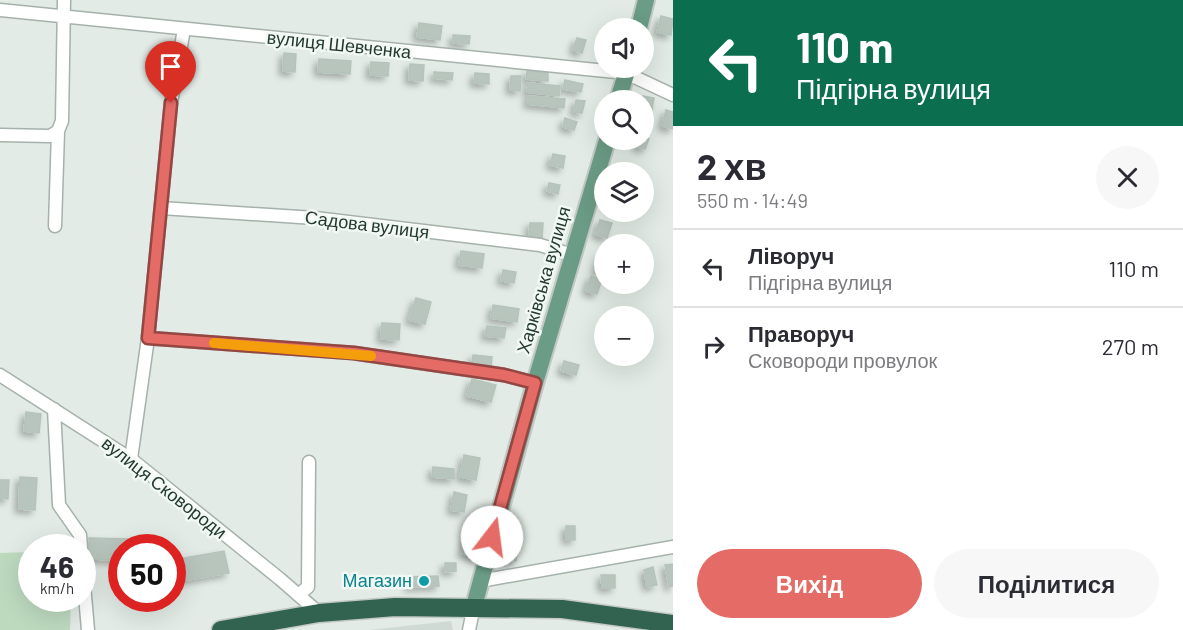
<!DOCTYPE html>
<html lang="uk">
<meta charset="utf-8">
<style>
body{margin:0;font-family:Barlow,sans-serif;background:#f7f7f7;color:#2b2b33;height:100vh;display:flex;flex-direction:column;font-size:22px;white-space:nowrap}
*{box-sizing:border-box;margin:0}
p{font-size:20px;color:#7c7c81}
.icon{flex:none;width:33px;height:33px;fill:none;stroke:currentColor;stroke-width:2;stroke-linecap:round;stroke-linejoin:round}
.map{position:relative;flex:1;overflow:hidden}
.sheet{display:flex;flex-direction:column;background:#fff;width:510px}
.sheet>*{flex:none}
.top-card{background:#0b6e4f;color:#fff;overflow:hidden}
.tools{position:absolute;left:594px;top:18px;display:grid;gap:12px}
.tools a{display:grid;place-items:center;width:60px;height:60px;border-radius:50%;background:#fff;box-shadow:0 6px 24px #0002;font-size:30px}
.speed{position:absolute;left:18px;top:534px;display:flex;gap:12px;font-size:30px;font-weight:700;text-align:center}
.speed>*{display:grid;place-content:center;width:78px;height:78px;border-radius:50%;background:#fff;box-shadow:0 6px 24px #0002;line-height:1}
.speed small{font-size:15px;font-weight:400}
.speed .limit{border:9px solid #d22;background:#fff;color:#111}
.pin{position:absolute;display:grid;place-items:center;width:51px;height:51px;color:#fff;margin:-62px -26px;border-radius:50% 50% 50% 0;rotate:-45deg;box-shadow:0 0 6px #0007}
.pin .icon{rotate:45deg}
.me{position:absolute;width:66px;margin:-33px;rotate:15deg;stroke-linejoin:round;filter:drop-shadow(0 0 4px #0008)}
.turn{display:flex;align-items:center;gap:21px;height:126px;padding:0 24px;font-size:27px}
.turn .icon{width:78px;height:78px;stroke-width:2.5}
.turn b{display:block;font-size:42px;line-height:51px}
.round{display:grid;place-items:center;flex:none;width:63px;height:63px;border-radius:32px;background:#f7f7f7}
.summary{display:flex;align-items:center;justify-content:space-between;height:102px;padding:0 24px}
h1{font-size:36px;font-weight:700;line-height:45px}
.cta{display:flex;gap:12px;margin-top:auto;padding:12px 24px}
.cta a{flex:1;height:69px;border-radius:36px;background:#e56c66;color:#fff;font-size:24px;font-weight:700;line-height:69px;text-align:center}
.cta a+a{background:#f7f7f7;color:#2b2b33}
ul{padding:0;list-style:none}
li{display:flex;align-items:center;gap:18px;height:78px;padding:0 24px;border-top:2px solid #e1e1e2}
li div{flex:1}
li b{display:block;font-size:22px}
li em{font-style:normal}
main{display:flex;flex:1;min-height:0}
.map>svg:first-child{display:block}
</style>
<main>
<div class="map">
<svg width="673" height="630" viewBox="0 0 673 630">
<defs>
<filter id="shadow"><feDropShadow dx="-4" dy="4" stdDeviation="3" flood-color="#0004"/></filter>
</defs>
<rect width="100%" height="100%" fill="#e2ebe5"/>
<!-- built -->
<path fill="#d0dad4" d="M451 621 453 630H369Z"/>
<!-- green -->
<path fill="#bddabf" d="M31 552 32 598 71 599 70 630H0V553Z"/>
<!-- building -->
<path fill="#b8c5bd" stroke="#b5c4bb" stroke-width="1.5" filter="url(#shadow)" d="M661 16 673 19 671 35 657 32Z
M419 23 442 26 440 40 417 37Z
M453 35 470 36 469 44 453 43Z
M577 38 586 40 582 53 573 50Z
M284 53 296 54 295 72 283 71Z
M319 59 351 61 350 74 318 72Z
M371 62 389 63 388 76 370 75Z
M410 64 424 65 423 81 409 80Z
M527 71 548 73V81L526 79Z
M434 72 453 73 452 80 434 78Z
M475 73 489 74V84L474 83Z
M511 76H521L520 91 510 90Z
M565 80 583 84 581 92 563 89Z
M528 83 560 86 559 96 527 92Z
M528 96 565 99 564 108 528 104Z
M643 96 654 98 651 115 644 113Z
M576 100 585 101 582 113 574 112Z
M666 110 673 112V129L662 126Z
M565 118 577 122 574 130 563 127Z
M644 137 649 139 645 149 636 146 638 140H644Z
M553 154 565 156 563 168 550 165Z
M549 183 560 185 558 194 547 191Z
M600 220 612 223 607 238 595 234Z
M530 223H543L542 239H529Z
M461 251 484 254 482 268 459 265Z
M601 253 604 254V273L595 271Z
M503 270 516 272 514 283 501 281Z
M591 276 602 279 597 294 586 291Z
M416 298 431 302 425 324 409 320Z
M493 305 519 309 517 322 491 318Z
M382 323 400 324 399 340 381 339Z
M487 326 506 328 504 338 485 336Z
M473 355 492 357 491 368 472 365Z
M564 361 579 365 576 375 561 371Z
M472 379 496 385 491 402 467 396Z
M26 412 41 414 39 433 24 431Z
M464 455 480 458 476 480 460 477Z
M433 467 454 469V479L432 477Z
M20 477 37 478 35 510 19 509Z
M0 480H9L8 499 0 498Z
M454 492 467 495 464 512 451 510Z
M566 526H575V540H566Z
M470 527 484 532 475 558 461 553Z
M506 534 519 537 516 561 501 559Z
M89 538 134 539V548H122V560L89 559Z
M224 551 229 573 176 582 172 560Z
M445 563H456V571L445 572Z
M673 564V586L669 587 665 565Z
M653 567 657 585 647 587 644 570Z
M601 575H615V588H602Z
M438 576 439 586 409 587 408 577Z"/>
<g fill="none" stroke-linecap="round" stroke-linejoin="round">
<defs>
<path id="minor" d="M0 10 626 73 673 95
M0 135 50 136 58 131 62 121 64 0
M161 208 315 218 540 245 572 255
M55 226 58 131
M148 338 353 353 504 375 535 383
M0 375 131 459 280 579 319 613
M54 409 59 505 80 535 81 548
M131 459 148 338 171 103 184 29
M82 562 88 630
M480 581 673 547
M298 595 308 587 309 462
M469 630 474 606"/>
<path id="major" d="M639 28 646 0
M618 100 628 68
M474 606 535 383 607 140"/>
<path id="highway" d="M221 630 319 613 395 607 562 609 673 624"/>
</defs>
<!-- minor casing -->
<use href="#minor" stroke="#a5b2ab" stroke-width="15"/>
<!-- major casing -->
<use href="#major" stroke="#c2c8c5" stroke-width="20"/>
<!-- highway casing -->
<use href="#highway" stroke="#c2c8c5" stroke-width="21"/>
<!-- minor -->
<use href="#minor" stroke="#fff" stroke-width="12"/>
<!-- major -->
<use href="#major" stroke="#6b9c86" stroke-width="16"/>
<!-- highway -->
<use href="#highway" stroke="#326350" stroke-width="18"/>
</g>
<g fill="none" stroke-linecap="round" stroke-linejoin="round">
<defs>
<path id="route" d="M171 103 148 338 354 353 504 375 535 383 492 537"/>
</defs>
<!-- route casing -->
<use href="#route" stroke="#954642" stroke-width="15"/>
<!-- route -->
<use href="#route" stroke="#e56c66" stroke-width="10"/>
<!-- slow -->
<path stroke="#f59e0b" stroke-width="10" d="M214 343 371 356"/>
</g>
<!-- markers -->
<circle fill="#0f9aa8" stroke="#f2f8f4" stroke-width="2" cx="424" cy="581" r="6"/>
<g text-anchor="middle" stroke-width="5" stroke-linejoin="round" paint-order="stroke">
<!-- street labels -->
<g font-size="18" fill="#243a30" stroke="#f2f8f4">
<text transform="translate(339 45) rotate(6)" y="6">вулиця Шевченка</text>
<text transform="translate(367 225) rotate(7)" y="6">Садова вулиця</text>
<text transform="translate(544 280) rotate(-74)" y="6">Харківська вулиця</text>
<text transform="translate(164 488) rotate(38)" y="6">вулиця Сковороди</text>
</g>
<!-- culture labels -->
<g font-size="18" fill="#0d838f" stroke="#f2f8f4" text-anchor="end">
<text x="412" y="587">Магазин</text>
</g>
</g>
</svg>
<div class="tools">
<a><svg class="icon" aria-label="sound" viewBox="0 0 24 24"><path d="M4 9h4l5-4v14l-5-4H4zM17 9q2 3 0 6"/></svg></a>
<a><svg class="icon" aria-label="search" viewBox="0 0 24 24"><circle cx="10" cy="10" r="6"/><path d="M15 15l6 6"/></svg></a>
<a><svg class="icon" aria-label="layers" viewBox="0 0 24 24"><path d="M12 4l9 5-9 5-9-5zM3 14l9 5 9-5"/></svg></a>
<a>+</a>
<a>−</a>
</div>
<div class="speed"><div>46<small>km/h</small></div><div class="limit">50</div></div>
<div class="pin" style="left:171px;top:103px;background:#d93025"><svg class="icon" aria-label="arrive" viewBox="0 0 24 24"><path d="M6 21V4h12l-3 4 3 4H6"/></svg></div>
<svg class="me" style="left:492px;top:537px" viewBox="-20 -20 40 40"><circle r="19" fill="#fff"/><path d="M0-13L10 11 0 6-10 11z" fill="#e56c66"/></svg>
</div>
<section class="sheet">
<div class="top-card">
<div class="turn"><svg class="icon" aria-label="left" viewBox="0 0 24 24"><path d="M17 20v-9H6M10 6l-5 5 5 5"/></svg><div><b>110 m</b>Підгірна вулиця</div></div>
</div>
<div class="summary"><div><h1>2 хв</h1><p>550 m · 14:49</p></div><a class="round"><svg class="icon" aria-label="close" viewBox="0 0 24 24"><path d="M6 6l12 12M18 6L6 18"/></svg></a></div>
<ul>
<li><svg class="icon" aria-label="left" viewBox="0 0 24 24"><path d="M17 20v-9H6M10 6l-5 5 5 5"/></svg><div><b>Ліворуч</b><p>Підгірна вулиця</p></div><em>110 m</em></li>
<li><svg class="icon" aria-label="right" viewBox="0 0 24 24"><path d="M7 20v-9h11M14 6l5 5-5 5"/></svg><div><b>Праворуч</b><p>Сковороди провулок</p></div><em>270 m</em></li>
</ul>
<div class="cta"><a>Вихід</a><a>Поділитися</a></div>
</section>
</main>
